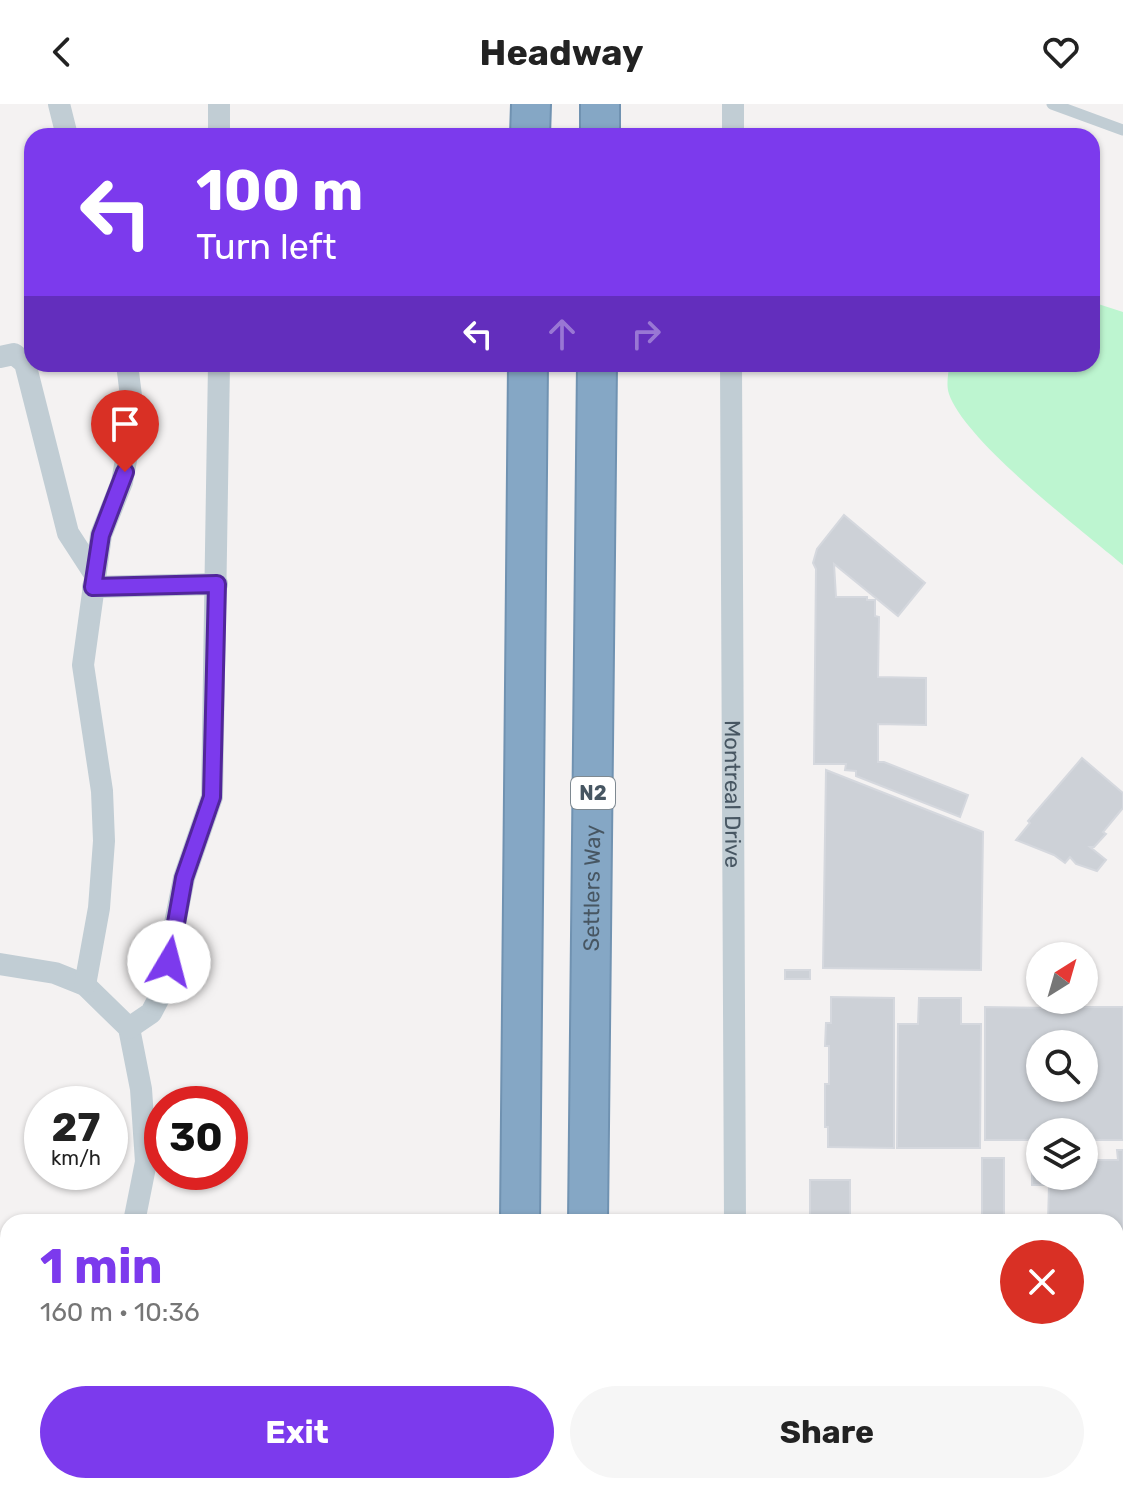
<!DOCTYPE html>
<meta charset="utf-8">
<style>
body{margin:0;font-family:Rubik,sans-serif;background:#f6f6f6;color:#222;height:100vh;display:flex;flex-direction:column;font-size:30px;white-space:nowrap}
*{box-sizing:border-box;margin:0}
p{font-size:26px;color:#767676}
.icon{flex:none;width:44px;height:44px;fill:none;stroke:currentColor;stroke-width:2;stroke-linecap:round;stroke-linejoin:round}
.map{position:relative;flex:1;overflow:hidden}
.panel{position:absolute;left:0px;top:1110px;width:1124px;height:280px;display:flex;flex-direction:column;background:#fff;border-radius:24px 24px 0 0;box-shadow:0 2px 6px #0004}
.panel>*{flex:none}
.hud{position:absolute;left:24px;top:24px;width:1076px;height:244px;border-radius:24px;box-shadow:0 2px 6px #0004;background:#7c3aed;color:#fff;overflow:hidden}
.needle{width:52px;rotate:37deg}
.fabs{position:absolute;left:1026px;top:838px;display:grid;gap:16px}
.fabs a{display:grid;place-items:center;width:72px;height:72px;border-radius:50%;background:#fff;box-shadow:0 2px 6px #0004;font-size:40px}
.speed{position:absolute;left:24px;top:982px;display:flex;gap:16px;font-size:40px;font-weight:700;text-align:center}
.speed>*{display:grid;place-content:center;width:104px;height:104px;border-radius:50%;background:#fff;box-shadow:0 2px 6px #0004;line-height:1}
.speed small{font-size:20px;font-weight:400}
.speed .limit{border:12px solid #d22;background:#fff;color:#111}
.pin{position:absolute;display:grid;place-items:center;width:68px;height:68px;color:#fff;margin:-82px -34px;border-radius:50% 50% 50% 0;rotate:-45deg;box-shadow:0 0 8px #0007}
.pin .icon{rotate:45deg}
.me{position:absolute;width:88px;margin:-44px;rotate:8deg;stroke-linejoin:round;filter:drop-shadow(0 0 6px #0008)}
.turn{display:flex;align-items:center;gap:28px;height:168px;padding:0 40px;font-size:36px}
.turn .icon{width:104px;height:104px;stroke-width:2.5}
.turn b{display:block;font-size:56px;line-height:68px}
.lanes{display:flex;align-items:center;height:76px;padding:0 40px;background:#0003;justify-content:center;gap:40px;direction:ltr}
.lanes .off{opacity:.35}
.round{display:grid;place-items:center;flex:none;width:84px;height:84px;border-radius:42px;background:#f6f6f6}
.headline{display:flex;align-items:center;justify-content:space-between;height:136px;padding:0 40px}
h1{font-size:48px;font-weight:700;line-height:60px;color:#7c3aed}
.action{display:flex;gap:16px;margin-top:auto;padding:16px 40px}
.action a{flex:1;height:92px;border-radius:48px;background:#7c3aed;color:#fff;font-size:32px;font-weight:700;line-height:92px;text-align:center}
.action a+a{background:#f6f6f6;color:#222}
header{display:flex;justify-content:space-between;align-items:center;height:104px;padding:0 40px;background:#fff;font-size:36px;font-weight:700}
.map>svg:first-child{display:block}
</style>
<header><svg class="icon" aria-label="back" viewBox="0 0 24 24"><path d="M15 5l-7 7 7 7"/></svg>Headway<svg class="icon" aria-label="heart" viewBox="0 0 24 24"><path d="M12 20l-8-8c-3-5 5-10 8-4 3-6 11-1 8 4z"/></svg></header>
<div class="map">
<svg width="1123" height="1390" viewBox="0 0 1123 1390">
<rect width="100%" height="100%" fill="#f4f2f2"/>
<!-- green -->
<path fill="#bdf5d0" d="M1092 198 1123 208V461C1081 426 965 337 949 290 946 282 948 268 950 260H1092Z"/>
<!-- building -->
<path fill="#cdd1d7" stroke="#d5d8de" stroke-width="2" fill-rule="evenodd" d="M844 411 925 479 898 512 834 460 836 493H867V496H875V512L879 513 878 573 926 574V621L878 620V658H884L968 691 960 713 856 672V667L845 666 846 660H814L816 465 813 459 817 445Z
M1082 654 1123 689V704L1103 728 1106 730 1094 743H1090L1106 756 1097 767 1076 760 1070 753 1065 759 1054 751 1016 736 1030 719 1028 717Z
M826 666 983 728 981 866 823 864Z
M785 866H810V875H785Z
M831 893 894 894V1044L828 1043V1023H825V980H829V942H825L826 919H831Z
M919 894H961V920H981L980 1044H897L898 920H918Z
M1058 896H1078V903H1123V1036H1084V1028H1040V1036H985V903L1058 904ZM1040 940H1084V984H1040Z
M1117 1046H1123V1164H1116V1118H1048L1049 1081H1032V1056H1040V1072H1084V1056H1118Z
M982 1054H1004V1118H982Z
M810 1076H850V1118H810Z
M1116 1352H1123V1390H1018V1382H1116Z
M833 1382H931V1390H833Z"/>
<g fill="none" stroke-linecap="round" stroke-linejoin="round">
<defs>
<g id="highway">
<path d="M530 32 531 0"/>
<path d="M600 32V0"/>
<path d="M520 1118 528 260"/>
<path id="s2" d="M588 1118 597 260"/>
<path d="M517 1390V1382"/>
<path d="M585 1390 586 1382"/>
</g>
</defs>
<!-- highway casing -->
<use href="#highway" stroke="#7092b1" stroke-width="42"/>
<!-- lane -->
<path stroke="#c1cdd4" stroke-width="11" d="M1052 0 1123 26"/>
<!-- street -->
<g stroke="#c1cdd4" stroke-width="22">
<path d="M59 0 67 32"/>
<path d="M219 0V32"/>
<path d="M733 32V0"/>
<path d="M0 253 14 250 25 259 68 429 94 469"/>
<path id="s1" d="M731 260 735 1118"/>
<path d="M93 483 217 480"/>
<path d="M0 860 55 869 85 881 129 924 141 985 146 1058 134 1118"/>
<path d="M85 881 99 804 104 737 102 687 83 561 101 431 122 378 131 329 132 300 127 260"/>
<path d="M129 924 151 909 161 890 184 774 212 693 219 260"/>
<path d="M1116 1265H1123"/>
<path d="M40 1390 44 1382"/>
<path d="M734 1390V1382"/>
</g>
<!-- highway -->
<use href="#highway" stroke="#85a7c5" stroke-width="38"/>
</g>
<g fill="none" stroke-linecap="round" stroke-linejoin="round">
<defs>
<path id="route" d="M125 368 101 431 93 483 217 480 212 693 184 774 169 858"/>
</defs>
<!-- route casing -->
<use href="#route" stroke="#51269a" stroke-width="20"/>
<!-- route -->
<use href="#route" stroke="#7c3aed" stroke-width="14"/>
</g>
<g text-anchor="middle" stroke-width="7" stroke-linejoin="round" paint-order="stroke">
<!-- shield labels -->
<rect fill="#fff" stroke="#7e8991" stroke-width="2" x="571" y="673" width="44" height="32" rx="6"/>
<g font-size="20" font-weight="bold" fill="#475662">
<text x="593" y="696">N2</text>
</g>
<!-- street labels -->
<g font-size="22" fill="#475662" stroke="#fff">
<text dy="8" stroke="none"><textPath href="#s1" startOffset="430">Montreal Drive</textPath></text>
<text dy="8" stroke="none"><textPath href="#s2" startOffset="334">Settlers Way</textPath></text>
</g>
</g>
</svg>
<div class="fabs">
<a><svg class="needle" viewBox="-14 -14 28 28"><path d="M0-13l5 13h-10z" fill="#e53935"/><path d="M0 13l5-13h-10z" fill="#767676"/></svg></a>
<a><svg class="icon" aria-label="search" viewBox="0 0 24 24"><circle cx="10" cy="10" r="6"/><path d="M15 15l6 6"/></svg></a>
<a><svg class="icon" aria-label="layers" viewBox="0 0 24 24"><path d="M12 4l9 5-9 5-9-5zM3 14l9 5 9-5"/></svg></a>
</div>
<div class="speed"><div>27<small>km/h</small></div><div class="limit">30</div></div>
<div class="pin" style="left:125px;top:368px;background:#d93025"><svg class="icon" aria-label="arrive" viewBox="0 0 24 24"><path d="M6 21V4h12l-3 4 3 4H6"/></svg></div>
<svg class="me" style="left:169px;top:858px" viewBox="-20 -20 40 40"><circle r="19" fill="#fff"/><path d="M0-13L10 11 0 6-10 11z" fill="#7c3aed"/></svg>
<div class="hud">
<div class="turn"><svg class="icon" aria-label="left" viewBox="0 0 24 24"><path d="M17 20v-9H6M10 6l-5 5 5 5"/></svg><div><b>100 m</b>Turn left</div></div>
<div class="lanes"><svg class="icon" aria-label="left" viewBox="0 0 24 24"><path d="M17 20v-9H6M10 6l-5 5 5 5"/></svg><svg class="icon off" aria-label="ahead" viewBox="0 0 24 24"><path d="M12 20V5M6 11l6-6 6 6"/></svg><svg class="icon off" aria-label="right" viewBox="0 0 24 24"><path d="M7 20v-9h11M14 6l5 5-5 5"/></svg></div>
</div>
<section class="panel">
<div class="headline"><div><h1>1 min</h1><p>160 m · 10:36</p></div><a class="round" style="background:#d93025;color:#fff"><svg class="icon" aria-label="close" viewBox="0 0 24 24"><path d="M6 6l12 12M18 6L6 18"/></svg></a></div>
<div class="action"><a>Exit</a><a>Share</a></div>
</section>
</div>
